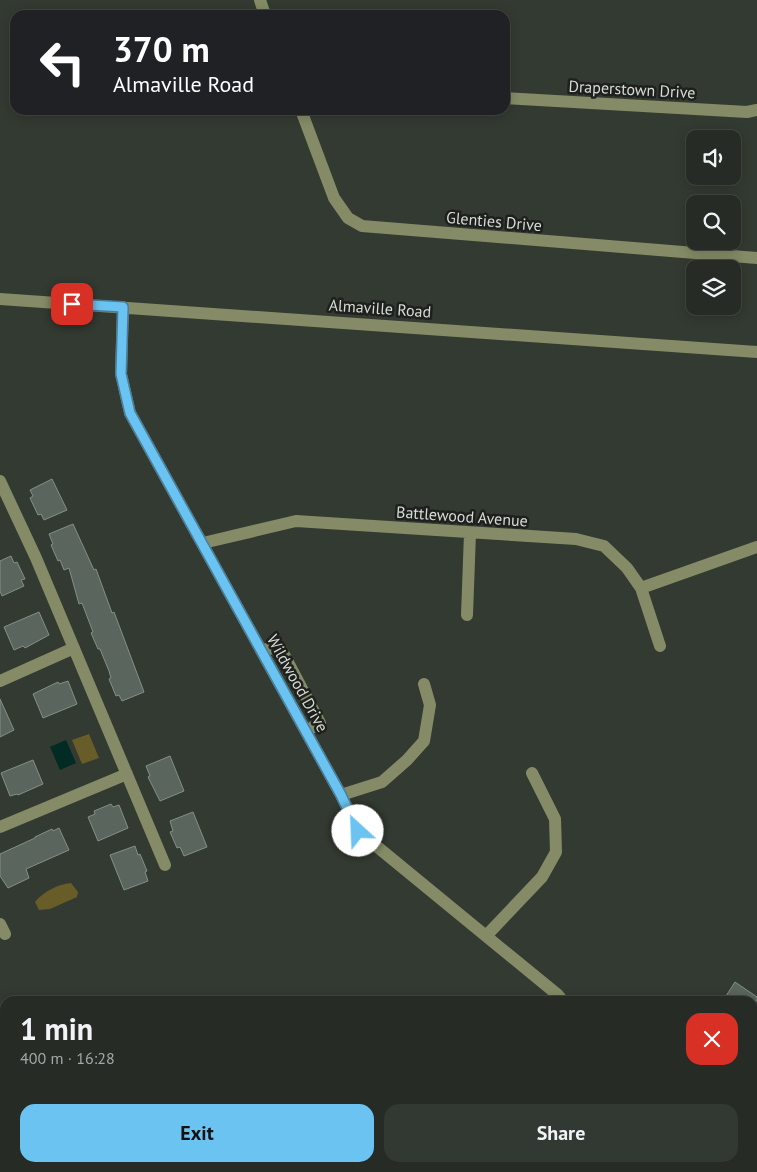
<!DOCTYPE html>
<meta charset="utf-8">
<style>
body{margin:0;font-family:"PT Sans",sans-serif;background:#323832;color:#f1f3f6;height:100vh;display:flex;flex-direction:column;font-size:19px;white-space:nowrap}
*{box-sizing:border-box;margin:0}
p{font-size:16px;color:#a4a7a7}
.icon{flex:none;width:28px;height:28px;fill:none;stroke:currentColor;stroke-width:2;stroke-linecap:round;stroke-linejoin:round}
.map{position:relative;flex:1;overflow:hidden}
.panel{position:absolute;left:0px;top:996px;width:758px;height:176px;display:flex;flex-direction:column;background:#262c25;border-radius:15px 15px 0 0;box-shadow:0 2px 12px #0003,0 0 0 1px #424842}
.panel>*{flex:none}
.hud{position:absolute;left:10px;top:10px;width:500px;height:105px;border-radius:15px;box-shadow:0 2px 12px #0003,0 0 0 1px #424842;background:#202124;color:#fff;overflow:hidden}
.tools{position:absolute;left:686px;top:130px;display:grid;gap:10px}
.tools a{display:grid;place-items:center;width:55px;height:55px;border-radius:10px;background:#262c25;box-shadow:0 2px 12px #0003,0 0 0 1px #424842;font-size:25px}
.pin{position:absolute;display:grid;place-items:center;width:42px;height:42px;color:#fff;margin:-21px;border-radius:10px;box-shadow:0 2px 8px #0006}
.me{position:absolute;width:55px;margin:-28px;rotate:335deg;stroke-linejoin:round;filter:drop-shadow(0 0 4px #0008)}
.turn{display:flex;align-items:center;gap:18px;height:105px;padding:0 20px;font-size:22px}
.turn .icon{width:65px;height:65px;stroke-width:2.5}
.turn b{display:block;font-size:35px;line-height:42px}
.round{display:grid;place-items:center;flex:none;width:52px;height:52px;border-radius:15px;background:#323832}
.overview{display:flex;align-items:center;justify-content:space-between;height:85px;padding:0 20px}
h1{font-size:30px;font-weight:700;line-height:38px}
.button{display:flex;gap:10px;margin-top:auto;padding:10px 20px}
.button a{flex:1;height:58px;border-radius:15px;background:#6bc3f2;color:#111;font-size:20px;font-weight:700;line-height:58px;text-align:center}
.button a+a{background:#323832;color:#f1f3f6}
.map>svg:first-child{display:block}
</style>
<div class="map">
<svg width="757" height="1172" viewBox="0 0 757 1172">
<rect width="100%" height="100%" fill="#333a31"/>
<!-- green -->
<path fill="#685c29" d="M89 734 99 758 82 764 72 740Z
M71 883 78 892 77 897 50 909 39 910 35 902C43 892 58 884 71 883Z"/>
<!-- water -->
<path fill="#012b23" d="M66 740 76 763 60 770 50 747Z"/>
<!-- building -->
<path fill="#5a655d" stroke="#849087" d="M52 479 67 510 44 520 41 514 38 515 30 498 33 496 30 490Z
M73 524 94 570 96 569 112 613 114 612 144 692 122 701 119 695 116 696 109 679 111 678 109 671 100 649H98L91 633 93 632 82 603 79 604 69 568 64 570 60 560 58 561 51 545 53 544 49 534Z
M11 556 14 563 17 562 25 579 21 580 24 586 2 596 0 591V561Z
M39 612 49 635 25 648 23 646 14 650 4 627Z
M68 681 77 704 43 718 33 694 58 682 59 684Z
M0 699 14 730 0 737Z
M170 756 184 791 160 801 148 777 150 776 146 766Z
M33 760 43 784 18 795 17 794 10 796 1 773Z
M111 804 113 807 119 805 128 828 98 841 88 817 95 814 94 811Z
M193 812 207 847 184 856 180 847 177 848 170 832 173 831 170 821Z
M59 828 69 850 26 869 29 878 8 888 0 876V854L35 838V837L52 829 53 831Z
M135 846 138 855 140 854 147 871 145 872 148 881 124 890 110 855Z
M735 982 757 997V1001H735L726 996Z"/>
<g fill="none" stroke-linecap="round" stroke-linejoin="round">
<!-- minor -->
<path stroke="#848b66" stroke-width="12" d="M260 0 265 15
M505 98 747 112 757 110
M301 110 334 198 348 218 362 226 757 258
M0 299 757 352
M123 307 121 374 130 413 341 795 358 831 558 995 563 1001
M0 481 36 558 165 865
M203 543 296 521 576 539 604 546 627 568 641 588 660 646
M641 588 757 547
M467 615 470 533
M262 650 280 647 320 723 306 731
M0 681 74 648
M341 795 382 782 407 760 424 741 430 705 424 684
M0 827 127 774
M0 924 5 934
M486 936 542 877 556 852 555 819 532 773
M608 1168V1172"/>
</g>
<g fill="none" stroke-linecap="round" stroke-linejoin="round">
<defs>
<path id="route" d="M72 304 123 307 121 374 130 413 341 795 358 831"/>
</defs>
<!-- route casing -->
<use href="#route" stroke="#467f9d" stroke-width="12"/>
<!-- route -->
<use href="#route" stroke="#6bc3f2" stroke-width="9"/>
</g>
<g text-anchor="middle" stroke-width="5" stroke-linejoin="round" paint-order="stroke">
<!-- street labels -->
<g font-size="16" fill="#d7dcd6" stroke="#1d201c">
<text transform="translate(632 89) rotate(3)" y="6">Draperstown Drive</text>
<text transform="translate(494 221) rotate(5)" y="6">Glenties Drive</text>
<text transform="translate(380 308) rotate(4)" y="6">Almaville Road</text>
<text transform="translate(462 516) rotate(4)" y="6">Battlewood Avenue</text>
<text transform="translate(298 683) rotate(61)" y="6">Wildwood Drive</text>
</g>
</g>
</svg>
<div class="tools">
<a><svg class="icon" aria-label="sound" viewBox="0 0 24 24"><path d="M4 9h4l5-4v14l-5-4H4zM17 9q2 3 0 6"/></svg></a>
<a><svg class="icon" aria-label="search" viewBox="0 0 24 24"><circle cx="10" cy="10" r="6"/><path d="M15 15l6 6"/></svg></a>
<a><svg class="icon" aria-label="layers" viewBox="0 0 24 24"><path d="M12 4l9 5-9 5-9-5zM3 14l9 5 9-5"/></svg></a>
</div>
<div class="pin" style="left:72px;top:304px;background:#d93025"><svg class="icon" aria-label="arrive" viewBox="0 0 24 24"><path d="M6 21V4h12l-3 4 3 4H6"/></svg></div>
<svg class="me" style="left:358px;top:831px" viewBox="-20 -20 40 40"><circle r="19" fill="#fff"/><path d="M0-13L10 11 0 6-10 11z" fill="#6bc3f2"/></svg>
<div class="hud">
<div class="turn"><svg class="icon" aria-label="left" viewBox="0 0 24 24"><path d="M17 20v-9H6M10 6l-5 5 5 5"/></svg><div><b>370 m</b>Almaville Road</div></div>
</div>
<section class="panel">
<div class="overview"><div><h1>1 min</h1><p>400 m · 16:28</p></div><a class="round" style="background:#d93025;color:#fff"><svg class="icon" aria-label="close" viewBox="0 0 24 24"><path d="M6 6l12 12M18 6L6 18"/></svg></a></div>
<div class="button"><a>Exit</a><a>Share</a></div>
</section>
</div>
